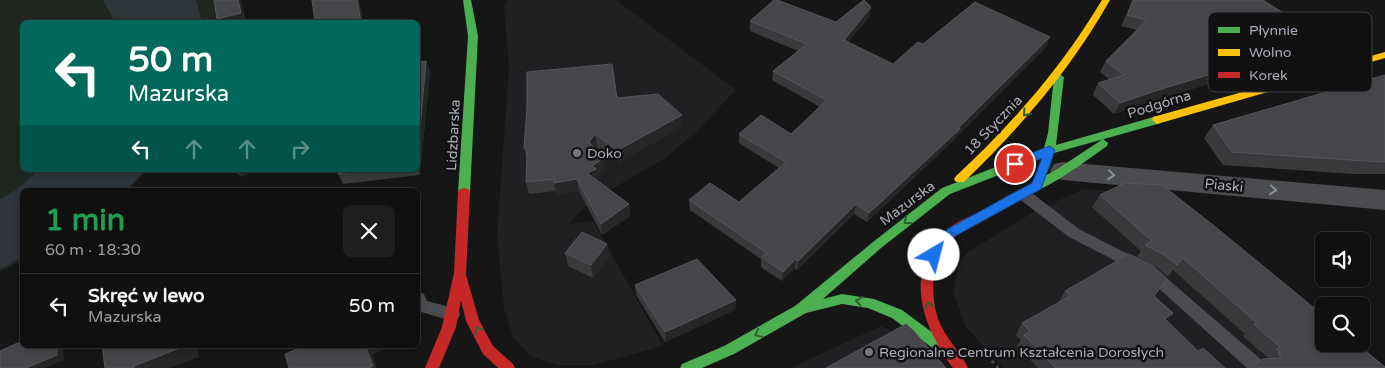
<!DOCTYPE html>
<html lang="pl">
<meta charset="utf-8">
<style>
body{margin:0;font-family:"Varela Round",sans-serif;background:#1e1e1f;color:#f1f3f6;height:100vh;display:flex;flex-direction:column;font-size:19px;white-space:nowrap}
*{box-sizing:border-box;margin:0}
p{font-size:16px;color:#9c9d9f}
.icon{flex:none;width:28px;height:28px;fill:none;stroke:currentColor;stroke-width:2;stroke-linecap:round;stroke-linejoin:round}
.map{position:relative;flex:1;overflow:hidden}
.drawer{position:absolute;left:20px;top:188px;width:400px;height:160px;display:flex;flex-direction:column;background:#101011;border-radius:8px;box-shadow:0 2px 8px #0003,0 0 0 1px #303031}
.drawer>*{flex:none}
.guide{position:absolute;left:20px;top:20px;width:400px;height:152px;border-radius:8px;box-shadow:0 2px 8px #0003,0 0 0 1px #303031;background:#00695c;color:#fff;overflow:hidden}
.tools{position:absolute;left:1315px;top:232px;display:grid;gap:10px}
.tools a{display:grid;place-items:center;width:55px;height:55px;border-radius:8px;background:#101011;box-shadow:0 2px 8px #0003,0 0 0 1px #303031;font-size:25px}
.pin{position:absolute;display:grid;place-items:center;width:42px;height:42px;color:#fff;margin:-21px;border:2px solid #fff;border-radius:50%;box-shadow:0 1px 5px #0007}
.me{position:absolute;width:55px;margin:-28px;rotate:37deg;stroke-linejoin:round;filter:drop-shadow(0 0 4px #0008)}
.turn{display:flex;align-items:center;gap:18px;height:105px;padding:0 25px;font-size:22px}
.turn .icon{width:65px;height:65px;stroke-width:2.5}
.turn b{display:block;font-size:35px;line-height:42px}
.lanes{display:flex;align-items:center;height:48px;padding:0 25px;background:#0003;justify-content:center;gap:25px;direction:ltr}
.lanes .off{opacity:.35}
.round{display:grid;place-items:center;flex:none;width:52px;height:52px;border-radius:8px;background:#1e1e1f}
.overview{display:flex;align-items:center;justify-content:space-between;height:85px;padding:0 25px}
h1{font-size:30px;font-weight:700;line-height:38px;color:#1e9e55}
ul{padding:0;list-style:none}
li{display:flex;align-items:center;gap:15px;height:65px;padding:0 25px;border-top:1px solid #303031}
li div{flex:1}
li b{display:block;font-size:19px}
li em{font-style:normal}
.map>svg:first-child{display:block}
</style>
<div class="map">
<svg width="1385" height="368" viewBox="0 0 1385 368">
<rect width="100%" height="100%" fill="#161617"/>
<!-- built -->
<path fill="#202022" d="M509 0H616L736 90 695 133 665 158 588 203 569 224 593 221 663 346 593 365H558L530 356 513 337 504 308 497 234 509 68 504 5Z
M1083 189 1175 197 1324 344 1380 368H1003L966 327 953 291 960 261 968 252 1032 213Z
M881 326 898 336 926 368H791Z"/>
<!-- green -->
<path fill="#202721" d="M0 0H215L224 22H22V170H148L127 190H22V260L0 272Z"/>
<!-- water -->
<path fill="#2e353b" d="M103 0H196L202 22H115Z
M39 170H145L127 190H22V257L0 269V199L16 190Z"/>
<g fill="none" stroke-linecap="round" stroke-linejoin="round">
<!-- path -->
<path stroke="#4c4e51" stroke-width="3" stroke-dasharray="2.5 4.5" stroke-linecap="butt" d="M992 361 998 368"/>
<!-- lane -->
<path fill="#4b4c4f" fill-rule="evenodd" d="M1023 189 1028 190 1079 229 1155 268 1265 363 1267 368H1247L1145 276 1069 237 1018 198 1016 194 1018 190Z
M418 292 424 294 427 301 458 309 460 314 458 319 452 321 418 311Z"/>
<!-- street -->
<path fill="#4b4c4f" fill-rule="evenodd" d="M1063 162 1385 190V210L1063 180 1054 178 1050 171 1054 164Z"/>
<!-- fast -->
<path fill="#4caf50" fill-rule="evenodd" d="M463 0H471L478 36 470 192 468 195H460L458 192 468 36Z
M1059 74 1064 77 1056 145 1157 116 1162 120 1161 123 1054 153 1049 169H1041L1039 166 1042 158 950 194 881 248 823 299 842 294 874 299 902 310 948 344 950 348 948 352 943 354 938 352 892 318 868 308 842 304 806 313 734 354 702 368H680L682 364 724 346 795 306 873 242 942 188 1044 148 1048 133 1054 77Z
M1103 139 1108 143 1107 146C1094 155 1040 196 1027 192L1025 189 1027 186 1059 168Z"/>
<!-- slow -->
<path fill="#ffc107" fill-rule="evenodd" d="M1102 0H1110C1071 69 1021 127 964 182H956L954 179 956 176C1013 123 1062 67 1102 0Z
M1385 52V58L1157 124 1152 120 1153 117Z"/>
<!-- jam -->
<path fill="#c62828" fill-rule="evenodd" d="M1031 185 1035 186 1037 189 1035 192C1017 202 999 212 981 222 974 227 965 229 958 235 931 254 929 290 938 319 945 338 960 351 968 368H953C922 326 902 271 947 230 956 221 972 216 984 210 999 201 1015 190 1031 185Z
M464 188 468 189 470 192 466 275 479 320 493 346 513 364 515 368H498L483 354 466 321 461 300 456 327 439 368H425L442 327 454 273 458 192 460 189Z"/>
</g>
<!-- wall -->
<path fill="#393a3b" d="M1133 0H1263L1325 40 1317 51 1152 101 1114 114 1093 95 1098 83 1110 80 1100 72 1106 61 1137 30 1121 26Z
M871 7 869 17 848 42 893 64 923 44 1050 37 1046 47 958 135 956 138 867 222 854 214 797 270 795 268 782 281 761 267V259L690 210 689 200 739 202 779 168 739 143V134H791L820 107 772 80 773 71 798 51 750 31V21L836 22Z
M426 61 430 71 420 175 343 184 338 174 339 170H418V62Z
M1385 75V174H1354L1223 165 1204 138 1213 125Z
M617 98 682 115V127L619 162 597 147 595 148 606 170 597 176V181L629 204 630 216 602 235 579 191 556 195 555 191 529 194 526 182 527 160 524 148Z
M232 170H254L243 177Z
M1100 195 1385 367 1266 359 1268 358 1243 336 1245 334 1173 270 1168 277 1156 267 1137 257 1141 251 1092 207Z
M607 244 609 257 593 278 568 266 565 253Z
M635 285 736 300 735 310 665 342 636 295Z
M1065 291 1154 296 1167 321 1198 351 1225 368H1038L1017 346 1021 340 1016 335 1022 323 1058 303Z"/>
<!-- shaded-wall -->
<path fill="#262627" d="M238 0H241L246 22H219L217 19Z
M357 0H359L364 22H361Z
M871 7 869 17 842 50 844 40Z
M1050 37 1046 47 958 135 956 138 867 222 869 213 958 128Z
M1325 40 1317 51 1152 101 1114 114 1120 103 1158 90Z
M426 61 430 71 420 175 418 167V151Z
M682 115V127L619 162 618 150Z
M595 134 597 147 591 154 589 142Z
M604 158 606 170 597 176V181L587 173 592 166Z
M241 170H254L243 177 239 171Z
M577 179 579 191 556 195 554 183Z
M629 204 630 216 602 235 601 224Z
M856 204 854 214 797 270 798 261Z
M607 244 609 257 593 278 591 265Z
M796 259 795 268 782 281 783 272Z
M736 300 735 310 665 342V332Z
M56 345H62L64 360 46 368H26Z
M187 345H197L199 357 170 368H135L134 366Z
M365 345H395L372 355 377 368H369Z"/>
<!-- building -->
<path fill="#454649" stroke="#55565a" d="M214 0H238L241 13 217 19Z
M312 0H357L361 22H315Z
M774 0H777L836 22 864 0 871 7 844 40 893 64 918 42 923 44 975 2 1050 37 958 128 960 129 869 213 856 204 798 261 796 259 783 272 762 257 767 253 689 200 710 183 739 202 786 162 739 134 761 115 791 134 827 100 773 71 807 44 750 21Z
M1133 0H1263L1325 40 1158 90 1120 103 1098 83 1124 75 1106 61 1147 20 1127 15Z
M426 61 418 151V62Z
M612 64 617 98 658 94 682 115 618 150 595 134 589 142 604 158 592 166 596 169 587 173 629 204 601 224 577 179 554 183V179L526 182 527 151 524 148 527 107V72Z
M1385 75V162L1365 161 1232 152 1213 125Z
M339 170H368L338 174Z
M1125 183 1162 185 1213 225 1324 316V344H1357L1385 367V368H1250L1263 359 1281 358 1277 349 1280 347 1254 324 1257 323 1183 258 1177 265 1165 255 1145 245 1152 241 1100 195Z
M582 232 607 244 591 265 565 253Z
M1129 254 1153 266 1167 279 1154 296 1173 313 1165 319 1198 351 1203 348 1225 368H1056L1024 335 1030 331 1022 323 1070 296 1065 291Z
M697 259 736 300 665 332 635 285Z
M906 324 913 330 946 368H826Z
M22 341V345H56L57 355 26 368H0V351Z
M102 345H187L134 366 135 368H105Z
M307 345H365L373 366 369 368H289L285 354Z"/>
<!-- one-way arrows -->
<defs><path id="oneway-chevron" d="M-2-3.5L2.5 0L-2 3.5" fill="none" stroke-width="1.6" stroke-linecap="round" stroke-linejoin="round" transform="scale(1.25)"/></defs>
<g stroke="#2e6031">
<use href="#oneway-chevron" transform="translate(1026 113) rotate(132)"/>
<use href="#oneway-chevron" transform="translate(907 221) rotate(142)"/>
<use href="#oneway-chevron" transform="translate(859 301) rotate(-171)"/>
<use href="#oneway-chevron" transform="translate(929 305) rotate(-100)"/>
<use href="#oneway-chevron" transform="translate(478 330) rotate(-118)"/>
<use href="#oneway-chevron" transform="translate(758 334) rotate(151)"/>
</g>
<g stroke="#8d9098">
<use href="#oneway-chevron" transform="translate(1111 175) rotate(6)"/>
<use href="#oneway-chevron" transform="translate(1273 190) rotate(6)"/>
</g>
<!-- route -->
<path fill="#1a73e8" stroke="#114b97" d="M1050 146 1055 150 1041 189 955 236 939 258H930L928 255 930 251 946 230 1032 183 1042 158 1015 168 1011 167 1010 164 1011 161Z"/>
<!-- markers -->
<g fill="#76787f" stroke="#111112" stroke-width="2">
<circle cx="577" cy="153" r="5"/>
<circle cx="869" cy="352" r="5"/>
</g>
<g text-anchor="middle" stroke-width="5" stroke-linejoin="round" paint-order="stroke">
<!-- street labels -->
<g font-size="14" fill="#a9adb7" stroke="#111112">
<text transform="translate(1159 104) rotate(-17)" y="5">Podgórna</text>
<text transform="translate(993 125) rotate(-46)" y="5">18 Stycznia</text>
<text transform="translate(453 135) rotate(-87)" y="5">Lidzbarska</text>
<text transform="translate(1224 185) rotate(6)" y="5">Piaski</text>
<text transform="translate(907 203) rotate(-37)" y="5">Mazurska</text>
</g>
<!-- poi labels -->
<g font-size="14" fill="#a9adb7" stroke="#111112" text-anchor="start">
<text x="587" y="158">Doko</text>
<text x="879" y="357">Regionalne Centrum Kształcenia Dorosłych</text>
</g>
</g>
<!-- legend -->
<rect x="1208" y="12" width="164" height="80" rx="8" fill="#111112" stroke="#3f4044" stroke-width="1"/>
<rect x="1218" y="27" width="22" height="6" fill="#4caf50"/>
<rect x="1218" y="49" width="22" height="7" fill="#ffc107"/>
<rect x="1218" y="72" width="22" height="6" fill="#c62828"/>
<g font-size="14" fill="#a9adb7">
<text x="1249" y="35">Płynnie</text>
<text x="1249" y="57">Wolno</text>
<text x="1249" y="80">Korek</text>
</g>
</svg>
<div class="tools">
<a><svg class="icon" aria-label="sound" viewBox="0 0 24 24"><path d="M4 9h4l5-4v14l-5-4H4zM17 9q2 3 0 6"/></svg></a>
<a><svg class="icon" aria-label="search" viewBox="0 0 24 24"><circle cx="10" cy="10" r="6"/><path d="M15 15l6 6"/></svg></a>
</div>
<div class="pin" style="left:1015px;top:164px;background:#d93025"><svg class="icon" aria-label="arrive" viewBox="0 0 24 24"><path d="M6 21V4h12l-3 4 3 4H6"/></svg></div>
<svg class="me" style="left:934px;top:255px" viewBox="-20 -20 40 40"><circle r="19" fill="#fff"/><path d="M0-13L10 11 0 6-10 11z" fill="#1a73e8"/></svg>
<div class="guide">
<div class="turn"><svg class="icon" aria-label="left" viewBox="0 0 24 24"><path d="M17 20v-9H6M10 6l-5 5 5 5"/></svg><div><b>50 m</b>Mazurska</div></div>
<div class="lanes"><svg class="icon" aria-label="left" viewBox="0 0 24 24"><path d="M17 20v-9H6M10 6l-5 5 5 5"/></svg><svg class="icon off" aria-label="ahead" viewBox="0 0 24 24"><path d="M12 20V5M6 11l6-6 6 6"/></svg><svg class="icon off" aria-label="ahead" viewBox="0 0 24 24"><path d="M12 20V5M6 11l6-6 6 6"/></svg><svg class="icon off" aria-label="right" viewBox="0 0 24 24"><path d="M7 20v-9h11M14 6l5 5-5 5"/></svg></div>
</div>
<section class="drawer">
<div class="overview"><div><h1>1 min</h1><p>60 m · 18:30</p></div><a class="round"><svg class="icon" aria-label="close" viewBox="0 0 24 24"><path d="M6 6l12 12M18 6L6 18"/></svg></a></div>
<ul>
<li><svg class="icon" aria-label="left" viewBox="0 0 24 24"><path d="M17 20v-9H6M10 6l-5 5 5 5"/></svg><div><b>Skręć w lewo</b><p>Mazurska</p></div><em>50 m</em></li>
</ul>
</section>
</div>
